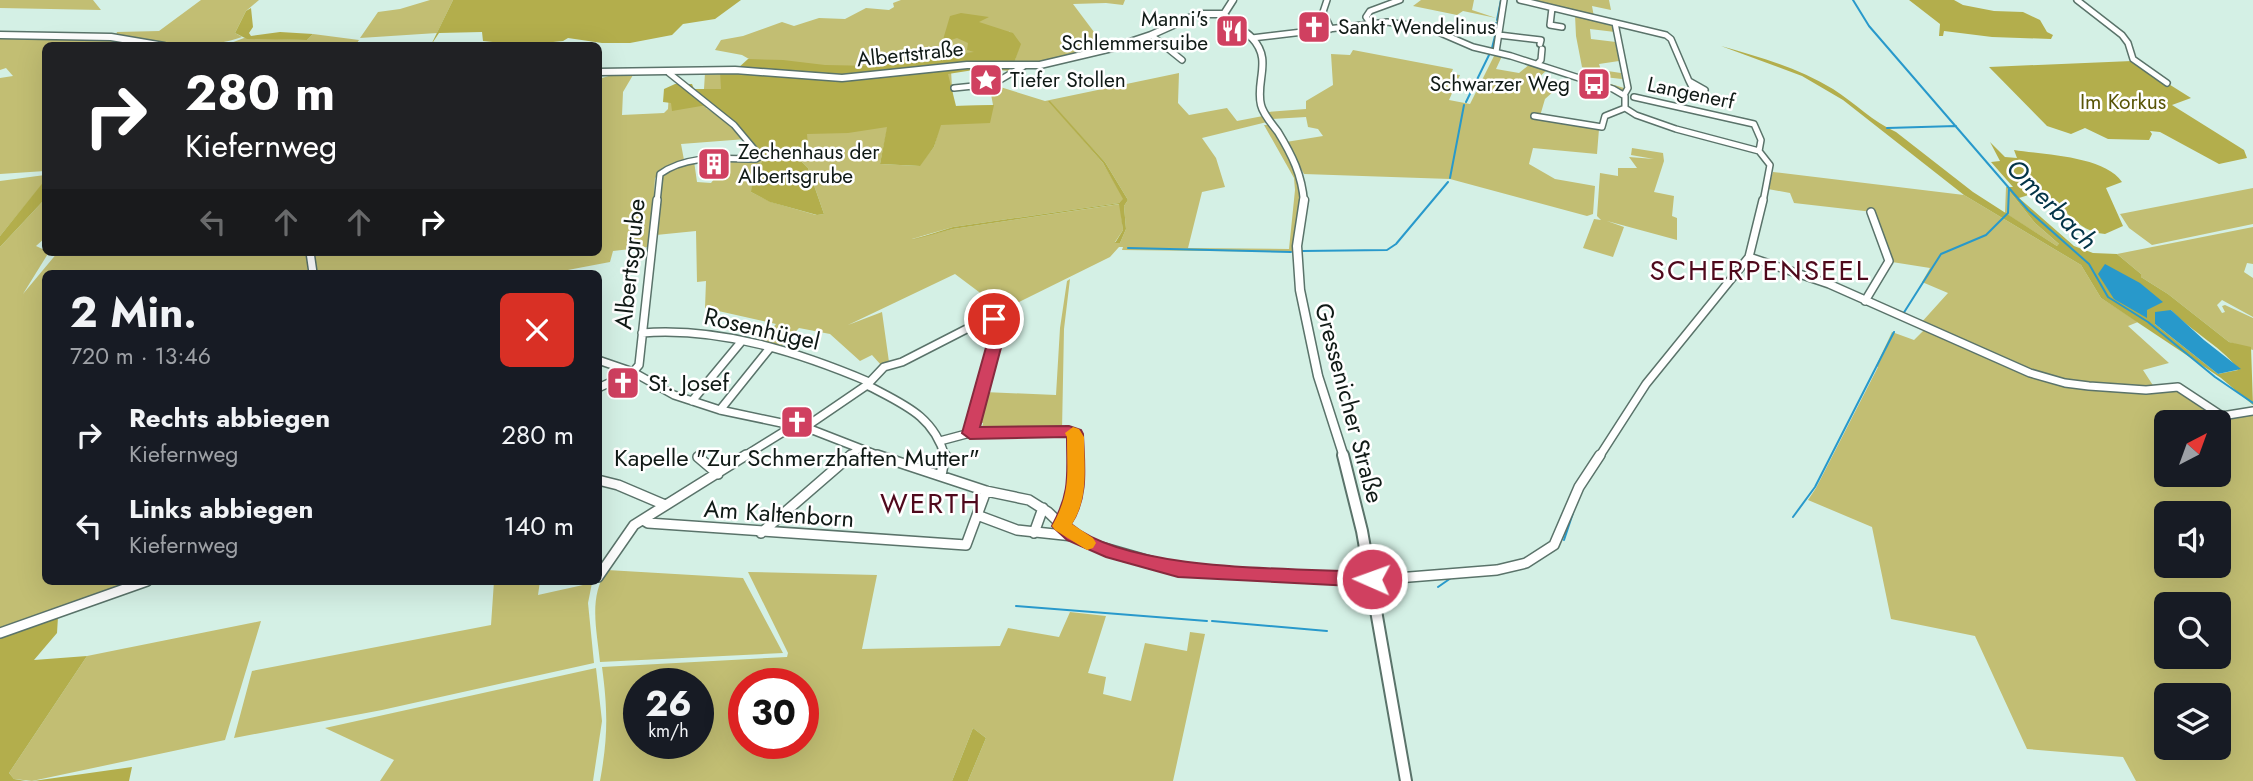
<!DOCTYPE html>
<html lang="de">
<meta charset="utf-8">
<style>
body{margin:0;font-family:Jost,sans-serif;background:#20242c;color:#f1f3f6;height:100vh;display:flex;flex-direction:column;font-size:26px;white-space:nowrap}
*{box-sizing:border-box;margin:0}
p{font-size:23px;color:#9ea1a6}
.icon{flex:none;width:38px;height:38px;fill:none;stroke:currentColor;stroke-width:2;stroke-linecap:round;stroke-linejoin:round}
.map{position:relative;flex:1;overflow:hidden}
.side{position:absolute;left:42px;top:270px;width:560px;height:315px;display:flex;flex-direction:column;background:#171b24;border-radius:10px;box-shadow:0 7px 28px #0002}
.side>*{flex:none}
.hud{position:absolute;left:42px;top:42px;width:560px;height:214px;border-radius:10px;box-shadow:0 7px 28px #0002;background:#202124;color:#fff;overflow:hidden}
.needle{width:46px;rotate:41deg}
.tools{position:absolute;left:2154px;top:410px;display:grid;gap:14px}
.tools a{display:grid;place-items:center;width:77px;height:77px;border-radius:10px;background:#171b24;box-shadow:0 7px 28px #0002;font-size:35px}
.speed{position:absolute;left:623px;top:668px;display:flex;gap:14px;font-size:35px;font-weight:700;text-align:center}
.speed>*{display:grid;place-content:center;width:91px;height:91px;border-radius:50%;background:#171b24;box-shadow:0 7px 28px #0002;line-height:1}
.speed small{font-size:18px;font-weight:400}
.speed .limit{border:10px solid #d22;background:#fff;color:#111}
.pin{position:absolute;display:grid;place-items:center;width:60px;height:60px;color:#fff;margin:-30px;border:4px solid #fff;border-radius:50%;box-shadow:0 2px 7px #0007}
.me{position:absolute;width:77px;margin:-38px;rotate:272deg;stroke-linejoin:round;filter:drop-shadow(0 0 5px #0008)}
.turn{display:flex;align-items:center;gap:24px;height:147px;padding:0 28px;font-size:32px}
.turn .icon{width:91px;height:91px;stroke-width:2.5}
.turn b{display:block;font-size:49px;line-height:60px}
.lanes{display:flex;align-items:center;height:66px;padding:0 28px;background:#0003;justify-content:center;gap:35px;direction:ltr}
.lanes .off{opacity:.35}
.round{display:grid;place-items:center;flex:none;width:74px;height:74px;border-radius:10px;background:#20242c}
.head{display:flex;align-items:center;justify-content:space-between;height:119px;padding:0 28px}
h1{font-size:42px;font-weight:700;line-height:52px}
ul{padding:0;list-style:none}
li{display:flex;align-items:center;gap:21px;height:91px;padding:0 28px}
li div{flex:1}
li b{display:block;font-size:26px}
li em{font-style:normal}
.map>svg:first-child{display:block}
</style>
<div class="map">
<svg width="2253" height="781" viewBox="0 0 2253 781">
<rect width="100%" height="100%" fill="#d4f0e5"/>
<!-- green -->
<path fill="#c2be73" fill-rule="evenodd" d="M0 0H93L101 10 0 8Z
M201 0H259L246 11 235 33 242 37C198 52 161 42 116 35L117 32 159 31Z
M430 0H453L437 33 360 38 378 12 400 9Z
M901 0H1125L1123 5 1106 3 1073 4 1106 48 1148 35 1100 50 1025 65 1014 63 1020 44 1009 31 1018 48 1010 69 951 70 953 106 993 105 991 94 997 86 1045 101 1179 73 1178 103 1189 115 1227 108 1237 121 1263 116 1267 122 1202 138 1216 158 1225 187 1202 192 1188 248 1289 249 1295 190 1294 178 1264 125H1270C1283 144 1300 167 1301 190 1302 211 1295 231 1294 252L1122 250 1123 247H1119L1110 257 1003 310 955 274 848 325 882 312 889 362 881 365 872 355 860 361 830 334 799 328 779 349 758 345 776 324 705 308 706 281 697 282 696 231 656 235 660 177 675 164 694 161 697 182 711 183 730 159 763 160 752 176 751 192 771 202 816 215 824 214 808 168 802 162 767 159 735 123 712 107 706 108 733 125 746 139 681 144 684 160 673 163 655 178 651 245 648 247 613 251 610 262 552 273H316L314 252H598L599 79 615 74 633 75 623 92 622 115 664 113 668 109 669 91 704 89 705 73H742L749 59 742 55 715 50 721 40 743 36 782 22 794 26 819 18 845 19 866 8 889 10 894 7 893 3ZM1049 101 1105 162 1128 200 1124 206 1126 229 1120 243 1115 242 1123 230 1120 204 953 229 912 239 953 227 1119 203 1124 199 1103 163ZM940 125 934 147 919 166 880 164 887 130Z
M1421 0H1474L1472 10 1496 18 1463 11 1457 15 1413 6Z
M1526 0H1609L1611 10 1592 6 1594 17Z
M1575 15 1614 26 1615 32 1590 29 1591 39 1616 42 1619 61 1599 64 1601 70 1621 73 1622 79 1604 77 1601 81 1624 88 1623 91 1588 78 1595 71 1582 67 1576 36Z
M313 34 359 40 355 46H223L244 38 307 40Z
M0 36 108 39 153 45 46 46 45 171 0 174V78L13 76 6 68 0 70Z
M1353 50 1453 69 1451 74 1460 75 1449 100 1470 104 1495 54 1502 56 1496 69 1519 73 1530 64 1547 70 1536 80 1555 90 1545 99 1540 116 1599 129 1597 154 1533 148 1529 164 1555 179 1595 186 1593 214 1587 216 1450 179 1304 174 1286 142 1323 136 1318 129 1308 127 1306 117 1272 119 1268 112 1306 109V101L1333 85 1331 54 1350 55Z
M1632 148 1663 153 1664 161 1654 192 1674 196 1672 216 1677 218V240L1607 221 1624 227 1613 257 1583 248 1594 219 1601 220 1597 216 1600 173 1618 176V168H1637L1629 157 1654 159 1631 155Z
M1773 172 1964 195 2081 265 2101 298 2138 322 2128 326 2169 363 2143 370 2156 390 2178 386 2217 415 2253 411V781H2136L2123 757 2027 749 1975 636 1891 619 1872 527 1808 500 1816 488 1878 367 1876 366 1892 332 1914 340 1927 327 1920 324 1948 293 1922 282 1930 268 1892 262 1873 212 1794 203 1790 193 1768 189ZM2166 422H2219V474H2166ZM2166 513H2219V565H2166ZM2166 604H2219V656H2166ZM2166 695H2219V747H2166Z
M45 175V181L0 236V181Z
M2006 187 2035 223 2060 245 2057 246 2005 213Z
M2253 188V224L2152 245 2129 228 2120 214Z
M45 199V238L36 246 49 252 23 294 58 252H306L308 273H46V581H137L0 628V247Z
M2253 227V264L2247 263 2244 272 2253 278V317L2222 300 2217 305 2222 313 2225 312 2222 306 2225 305 2253 318V350L2229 342 2168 294 2141 277V274L2117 254Z
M1070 279 1064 329 1062 430 981 432 983 423 975 422 984 392 1056 395 1060 328 1067 281Z
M607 570 743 578 783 653 600 662C597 631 588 597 607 570Z
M748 572 877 575 862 649 1000 646 1008 628 1059 637 1070 612 1106 616 1088 673 1106 677 1103 694 1131 701 1145 643 1187 651 1190 632 1205 634 1173 781H968L986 738 973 728 952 781H600C608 737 608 711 602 667L787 657 788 653ZM639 684H698V744H639ZM744 684H803V744H744Z
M494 581H540L538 595 592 583 588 603 594 663 382 710 234 738 252 671 491 625Z
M261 621 225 740 32 781 14 779 9 773 87 656Z
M596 668 602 721 593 781H380L394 760 325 728Z"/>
<!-- forest -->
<path fill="#b3ae4c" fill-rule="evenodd" d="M453 0H741L715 19 683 24 672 35 630 43H602L568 38 563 41 523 45 483 41 482 32 439 33 431 45Z
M1909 0H1954L1963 5 1994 11 2023 12 2040 20 2047 32 2053 35 2051 39 1992 37 1944 31 1943 36H1939L1940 24Z
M251 8 253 27 249 33 251 36 280 32 313 34 307 40 247 39 235 33 246 11Z
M961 13 989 17 979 22 1013 33 1021 44 1014 63H968L842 76 737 69 748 59 783 60 825 65 876 66 894 61 974 52 967 50 968 43 957 38 942 43 950 16Z
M1721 46C1760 57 1798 68 1833 89 1855 103 1873 122 1896 132L1973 192 2057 246 2059 244 2035 223 2006 187H2013L1991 162 2000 161 1990 142 2005 157 2017 158 2014 150C2045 155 2104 156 2122 182L2106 188 2123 226 2105 234C2075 231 2065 206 2041 191L2019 198 2074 246 2093 253 2117 254 2141 274V277L2168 294 2229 342 2251 347 2253 405 2221 378 2101 298 2081 265 1964 195 1843 100 1802 76ZM2171 310C2188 329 2229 352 2238 370L2218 374 2155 324Z
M2132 61 2191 98 2172 105 2244 150 2247 158 2219 164 2160 132 2150 131 2152 134 2149 140 2108 139 2085 128 2071 134 2047 126 1989 67Z
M969 67 1021 69 1014 71 980 69 948 74 956 106 994 105 990 123 941 125 934 147 920 166 880 164 887 127 848 133 807 134 809 159 801 161 808 168 824 214 817 215 770 202 751 192 752 176 763 160 745 140 748 138 744 132 707 105 672 111 671 103 663 102 664 89 675 84H692L694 89H721L720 71 842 80Z
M1048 101H1050L1105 162 1128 200 1124 206 1126 229 1120 243H1115L1123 230 1119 204 953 229 912 240 953 227 1119 203 1123 199 1103 163Z
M45 180V199L0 247V236Z
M58 617 57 633 34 660 87 656 9 773 14 779 26 781H0V637Z
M973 728 986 738 968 781H952Z
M132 767 129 781H33Z"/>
<!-- water -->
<path fill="#2899cb" d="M2105 264 2140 283 2163 302 2147 310V318L2114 299 2098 274Z
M2171 310 2204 340 2241 369 2218 374 2155 324V312Z"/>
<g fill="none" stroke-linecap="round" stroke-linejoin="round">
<!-- stream -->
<path stroke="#2899cb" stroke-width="2" d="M1853 0 1869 26 2028 210 2089 264 2108 297 2148 322 2215 377 2253 403
M1497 20 1501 0
M1495 33 1496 23
M1492 48 1495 36
M1466 102 1490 53
M1887 128 1956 126
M1450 178 1464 105
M1128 248 1291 252
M1302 251 1387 250 1396 244 1448 182
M1903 314 1941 254 1986 235 2008 213 2009 188
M1793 517 1815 487 1894 332
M1564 540 1573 513
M1438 587 1451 578
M1016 606 1207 621
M1212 621 1327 631"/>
<defs>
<path id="minor-far2" d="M1327 0 1323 12 1331 29
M1520 0 1666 35 1671 39 1689 81
M2077 0 2122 35 2128 43 2133 59 2167 83
M1552 8 1550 25 1562 27
M1615 23 1628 88 1624 95
M1371 24 1366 17 1370 11 1400 0
M1151 35 1182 60
M1499 35 1541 40 1540 44
M1252 38 1387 22 1429 28 1473 47 1511 56 1613 89 1625 96V108
M1496 52 1504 0
M1537 64 1541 60 1542 49
M1689 81 1705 90 1693 89Z
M954 88 993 84 1024 66
M1634 97 1754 124 1761 140 1759 151
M1625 108 1636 115 1676 129 1759 151 1770 165 1763 202
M1534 116 1602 127 1605 116 1625 108
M657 202 660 174C688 154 723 159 756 159L760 156 734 125 669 73"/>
<path id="minor-far1" d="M310 252 313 273
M1749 257 1829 284 2030 373 2065 383 2089 386 2146 390 2178 387 2222 416 2253 411
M1865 301 1889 261 1871 212
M642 333C720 327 798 352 869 382
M598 360 633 372 674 395 720 410 810 429 882 457
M867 385C902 404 934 415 945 457
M598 388 633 372 639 365 657 200
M692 401 741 342
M720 410 769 349
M804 428 867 385 884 367 902 362 986 319H994L999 325 970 433
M940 441 970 433 1069 432 1075 434V457
M743 457 793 426
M849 457 858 449
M1599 457 1646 384 1749 257 1763 200"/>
<path id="minor" d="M877 455 986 491 1029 500 1048 512 1073 536 1087 543 1178 569 1372 580 1497 570 1526 563 1554 545 1579 487 1600 455
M698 457 718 474
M941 475 945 455
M598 480 618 485 665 505
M977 515 1017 530 1073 536
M643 520 648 523 966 545 986 491
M1061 525 1074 501 1075 455
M761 533 851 455
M1034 533 1043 508
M598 577 634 525 746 455
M0 633 147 581"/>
<path id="major-far2" d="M1224 14C1233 29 1242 27 1252 38 1273 60 1255 81 1261 105 1263 114 1272 124 1278 132 1292 155 1302 175 1304 202
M1224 14 1233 0
M0 35 111 37 164 46
M598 72 735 70 842 78 967 65H1040L1112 48 1151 35 1198 14H1224"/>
<path id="major-far1" d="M1304 200 1297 246 1300 290 1318 376 1344 457"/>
<path id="major" d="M1343 455 1362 531 1406 781"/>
</defs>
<!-- minor-far2 casing -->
<use href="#minor-far2" stroke="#5a736a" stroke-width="8"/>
<!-- minor-far1 casing -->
<use href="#minor-far1" stroke="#5a736a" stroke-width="10"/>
<!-- minor casing -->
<use href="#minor" stroke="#5a736a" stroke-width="12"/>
<!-- major-far2 casing -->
<use href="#major-far2" stroke="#5a736a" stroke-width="9"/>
<!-- major-far1 casing -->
<use href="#major-far1" stroke="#5a736a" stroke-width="11"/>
<!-- major casing -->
<use href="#major" stroke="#5a736a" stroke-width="14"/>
<!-- minor-far2 -->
<use href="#minor-far2" stroke="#fff" stroke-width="5"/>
<!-- minor-far1 -->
<use href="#minor-far1" stroke="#fff" stroke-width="7"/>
<!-- minor -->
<use href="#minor" stroke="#fff" stroke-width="9"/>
<!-- major-far2 -->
<use href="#major-far2" stroke="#fff" stroke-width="6"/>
<!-- major-far1 -->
<use href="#major-far1" stroke="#fff" stroke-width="8"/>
<!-- major -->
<use href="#major" stroke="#fff" stroke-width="10"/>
</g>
<!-- route -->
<path fill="#d04060" stroke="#872a3e" stroke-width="2" d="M994 314 999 316 1007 325 980 427 1069 426 1081 430 1083 434C1084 465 1089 497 1071 524 1130 573 1295 568 1372 572L1378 574 1381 579 1378 585 1372 587 1178 577 1106 557 1067 540 1052 526C1071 491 1067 475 1067 437L970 439 962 433 992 326 987 319Z"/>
<!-- slow -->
<path fill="#f59e0b" d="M1073 427 1079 429 1084 437C1084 467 1089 497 1072 524L1093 538 1096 543 1093 548 1087 550 1055 530 1052 526C1071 492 1067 475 1067 437L1065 433Z"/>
<!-- icons -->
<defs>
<symbol id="church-square" viewBox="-11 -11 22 22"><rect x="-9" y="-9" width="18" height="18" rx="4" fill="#d04060" stroke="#fff"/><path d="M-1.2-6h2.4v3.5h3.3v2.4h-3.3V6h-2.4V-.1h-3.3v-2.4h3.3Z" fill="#fff"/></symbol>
<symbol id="restaurant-square" viewBox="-11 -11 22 22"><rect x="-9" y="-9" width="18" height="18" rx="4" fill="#d04060" stroke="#fff"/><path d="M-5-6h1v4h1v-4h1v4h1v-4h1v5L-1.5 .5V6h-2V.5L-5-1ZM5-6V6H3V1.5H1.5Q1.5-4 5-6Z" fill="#fff"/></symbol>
<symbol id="sight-square" viewBox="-11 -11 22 22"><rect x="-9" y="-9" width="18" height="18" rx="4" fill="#d04060" stroke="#fff"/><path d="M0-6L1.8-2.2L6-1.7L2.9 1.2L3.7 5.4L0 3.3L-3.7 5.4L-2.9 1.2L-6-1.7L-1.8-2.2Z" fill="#fff"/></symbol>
<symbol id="bus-square" viewBox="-11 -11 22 22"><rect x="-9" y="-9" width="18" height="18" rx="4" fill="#d04060" stroke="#fff"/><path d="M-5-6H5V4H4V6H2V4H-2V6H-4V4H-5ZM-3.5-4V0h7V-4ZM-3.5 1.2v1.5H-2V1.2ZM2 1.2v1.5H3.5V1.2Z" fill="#fff"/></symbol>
<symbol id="building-square" viewBox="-11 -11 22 22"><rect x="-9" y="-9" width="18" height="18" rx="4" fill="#d04060" stroke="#fff"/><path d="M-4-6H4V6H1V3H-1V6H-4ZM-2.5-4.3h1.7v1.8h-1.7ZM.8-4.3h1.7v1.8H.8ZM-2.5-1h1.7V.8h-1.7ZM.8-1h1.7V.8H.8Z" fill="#fff"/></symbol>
</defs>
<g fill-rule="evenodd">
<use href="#church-square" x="1295" y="8" width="38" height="38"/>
<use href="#restaurant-square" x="1213" y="12" width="38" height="38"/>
<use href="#sight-square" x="967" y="61" width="38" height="38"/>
<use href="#bus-square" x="1575" y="65" width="38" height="38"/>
<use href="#building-square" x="695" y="145" width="38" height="38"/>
<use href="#church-square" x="604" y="364" width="38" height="38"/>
<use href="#church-square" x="778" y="403" width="38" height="38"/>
</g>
<g text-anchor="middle" stroke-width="5" stroke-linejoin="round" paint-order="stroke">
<!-- far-poi labels -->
<g font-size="21" fill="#101a16" stroke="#fff" text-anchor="start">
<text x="1208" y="26" text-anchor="end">Manni's<tspan x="1208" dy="24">Schlemmersuibe</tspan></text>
<text x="1338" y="34">Sankt Wendelinus</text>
<text x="1010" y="87">Tiefer Stollen</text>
<text x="1570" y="91" text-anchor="end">Schwarzer Weg</text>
<text x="738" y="159">Zechenhaus der<tspan x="738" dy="24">Albertsgrube</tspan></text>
</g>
<!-- far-street labels -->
<g font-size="21" fill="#101a16" stroke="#fff">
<text transform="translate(910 54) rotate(-6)" y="7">Albertstraße</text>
<text transform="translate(1691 93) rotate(12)" y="7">Langenerf</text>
</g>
<!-- far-park labels -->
<g font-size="21" fill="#595507" stroke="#fff">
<text x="2123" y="109">Im Korkus</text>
</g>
<!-- street labels -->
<g font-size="24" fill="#101a16" stroke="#fff">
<text transform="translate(630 264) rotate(-84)" y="8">Albertsgrube</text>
<text transform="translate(762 329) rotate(13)" y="8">Rosenhügel</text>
<text transform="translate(1349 403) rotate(75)" y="8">Gressenicher Straße</text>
<text transform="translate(779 514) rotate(4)" y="8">Am Kaltenborn</text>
</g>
<!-- poi labels -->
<g font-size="24" fill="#101a16" stroke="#fff" text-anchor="start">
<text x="648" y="391">St. Josef</text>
<text x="797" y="466" text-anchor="middle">Kapelle "Zur Schmerzhaften Mutter"</text>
</g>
<!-- water labels -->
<g font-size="26" font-style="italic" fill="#033448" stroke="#fff">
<text transform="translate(2052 204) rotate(45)" y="9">Omerbach</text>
</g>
<!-- quarter labels -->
<g font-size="28" letter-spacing="2" fill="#4f091c" stroke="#fff">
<text x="1760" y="280">SCHERPENSEEL</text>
<text x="931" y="513">WERTH</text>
</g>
</g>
</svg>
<div class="tools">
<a><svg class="needle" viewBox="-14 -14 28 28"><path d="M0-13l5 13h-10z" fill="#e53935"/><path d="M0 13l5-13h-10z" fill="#9ea1a6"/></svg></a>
<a><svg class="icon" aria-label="sound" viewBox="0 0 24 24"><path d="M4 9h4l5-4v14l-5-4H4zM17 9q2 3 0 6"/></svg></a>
<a><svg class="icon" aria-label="search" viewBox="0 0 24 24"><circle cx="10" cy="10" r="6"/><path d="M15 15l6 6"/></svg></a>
<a><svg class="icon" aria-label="layers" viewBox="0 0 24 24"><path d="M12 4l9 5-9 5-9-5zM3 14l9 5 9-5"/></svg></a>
</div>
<div class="speed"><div>26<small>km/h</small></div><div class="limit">30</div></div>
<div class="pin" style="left:994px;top:319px;background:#d93025"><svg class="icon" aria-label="arrive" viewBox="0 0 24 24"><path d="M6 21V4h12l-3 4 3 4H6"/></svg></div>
<svg class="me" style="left:1372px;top:579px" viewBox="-20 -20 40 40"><circle r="17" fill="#d04060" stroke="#fff" stroke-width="3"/><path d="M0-11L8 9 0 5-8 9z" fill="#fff"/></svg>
<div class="hud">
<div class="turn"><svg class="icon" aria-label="right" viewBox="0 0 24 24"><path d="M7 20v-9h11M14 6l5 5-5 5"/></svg><div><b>280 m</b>Kiefernweg</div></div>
<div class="lanes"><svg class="icon off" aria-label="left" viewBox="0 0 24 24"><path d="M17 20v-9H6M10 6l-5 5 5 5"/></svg><svg class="icon off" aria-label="ahead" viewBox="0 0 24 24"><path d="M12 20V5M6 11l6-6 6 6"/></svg><svg class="icon off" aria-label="ahead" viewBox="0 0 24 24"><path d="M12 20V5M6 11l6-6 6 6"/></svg><svg class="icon" aria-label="right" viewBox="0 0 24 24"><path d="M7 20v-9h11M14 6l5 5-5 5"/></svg></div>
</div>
<section class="side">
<div class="head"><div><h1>2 Min.</h1><p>720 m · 13:46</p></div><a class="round" style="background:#d93025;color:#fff"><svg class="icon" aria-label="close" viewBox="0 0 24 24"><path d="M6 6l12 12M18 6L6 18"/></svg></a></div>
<ul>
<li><svg class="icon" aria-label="right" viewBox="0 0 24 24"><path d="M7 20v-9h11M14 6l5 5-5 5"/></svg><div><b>Rechts abbiegen</b><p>Kiefernweg</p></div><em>280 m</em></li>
<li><svg class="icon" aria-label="left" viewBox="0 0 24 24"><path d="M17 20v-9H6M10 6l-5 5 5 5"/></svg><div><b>Links abbiegen</b><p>Kiefernweg</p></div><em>140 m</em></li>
</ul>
</section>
</div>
